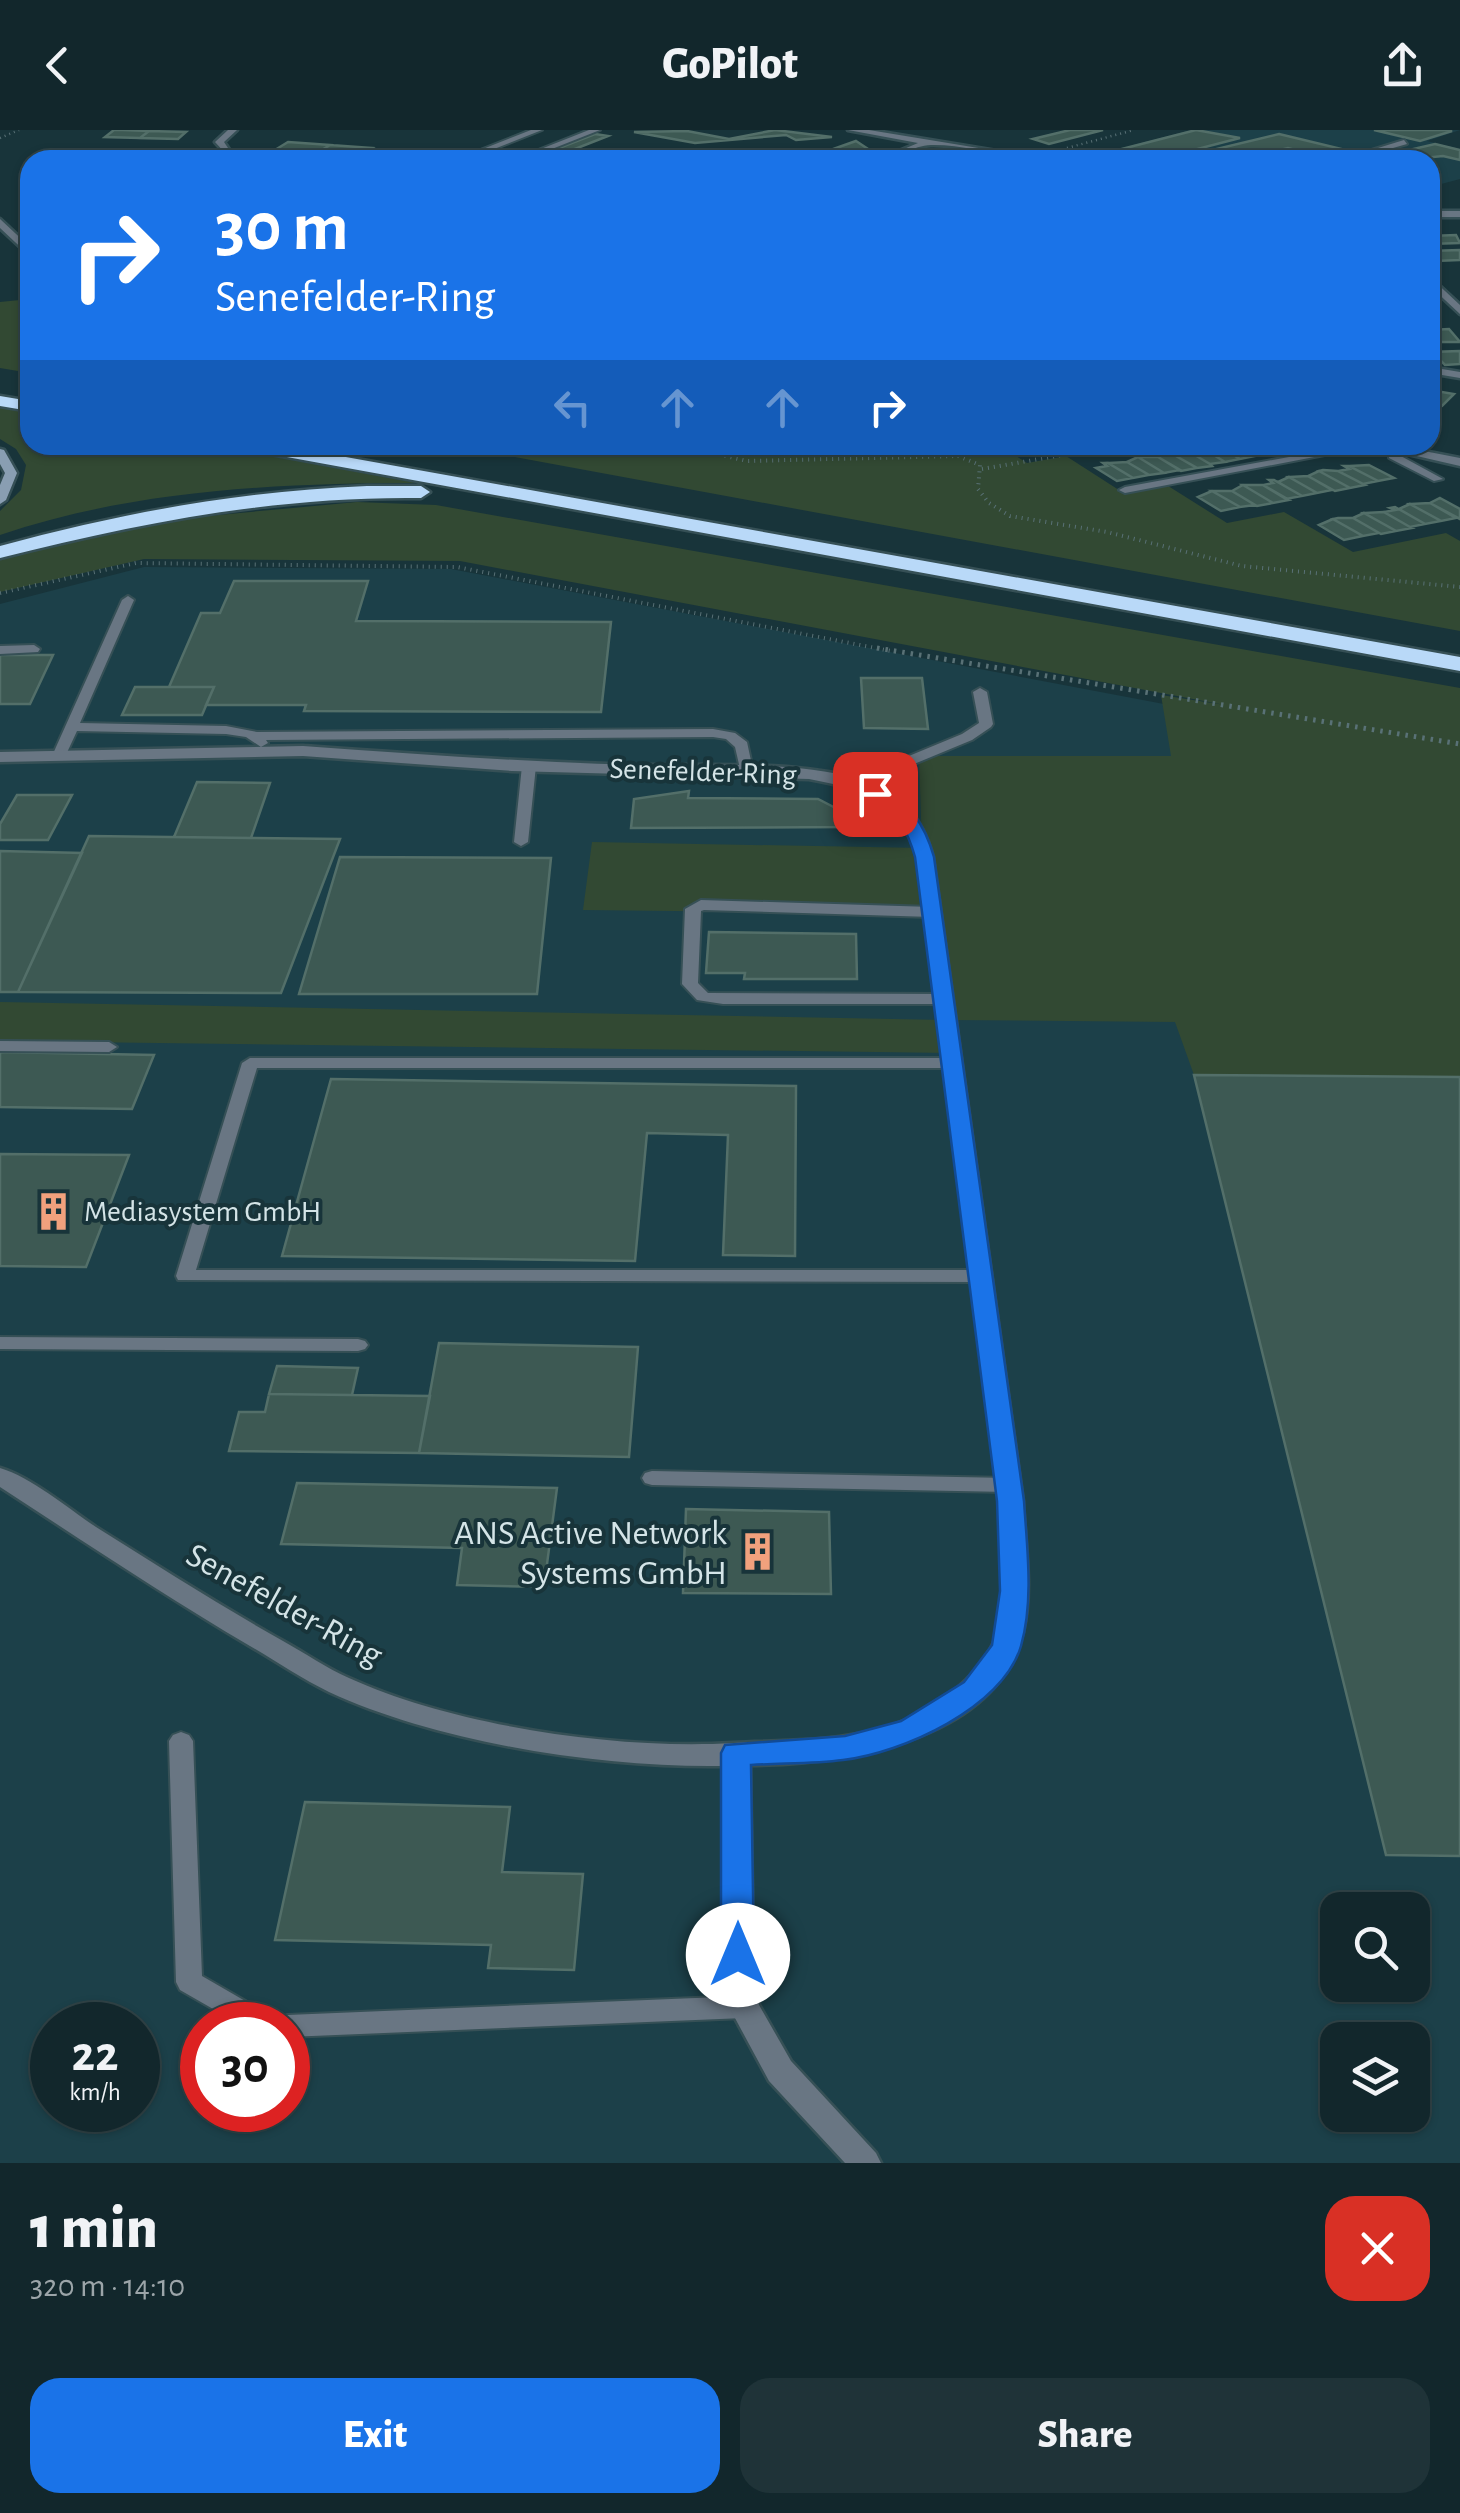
<!DOCTYPE html>
<meta charset="utf-8">
<style>
body{margin:0;font-family:"Alegreya Sans",sans-serif;background:#1f3338;color:#f1f3f6;height:100vh;display:flex;flex-direction:column;font-size:38px;white-space:nowrap}
*{box-sizing:border-box;margin:0}
p{font-size:32px;color:#9ca5a9}
.icon{flex:none;width:55px;height:55px;fill:none;stroke:currentColor;stroke-width:2;stroke-linecap:round;stroke-linejoin:round}
.map{position:relative;height:2033px;overflow:hidden}
.panel{display:flex;flex-direction:column;background:#12272c;flex:1}
.panel>*{flex:none}
.hud{position:absolute;left:20px;top:20px;width:1420px;height:305px;border-radius:30px;box-shadow:0 2px 8px #0004,0 0 0 2px #314448;background:#1a73e8;color:#fff;overflow:hidden}
.buttons{position:absolute;left:1320px;top:1762px;display:grid;gap:20px}
.buttons a{display:grid;place-items:center;width:110px;height:110px;border-radius:20px;background:#12272c;box-shadow:0 2px 8px #0004,0 0 0 2px #314448;font-size:50px}
.speed{position:absolute;left:30px;top:1872px;display:flex;gap:20px;font-size:50px;font-weight:700;text-align:center}
.speed>*{display:grid;place-content:center;width:130px;height:130px;border-radius:50%;background:#12272c;box-shadow:0 2px 8px #0004,0 0 0 2px #314448;line-height:1}
.speed small{font-size:25px;font-weight:400}
.speed .limit{border:15px solid #d22;background:#fff;color:#111}
.pin{position:absolute;display:grid;place-items:center;width:85px;height:85px;color:#fff;margin:-42px;border-radius:20px;box-shadow:0 5px 15px #0006}
.me{position:absolute;width:110px;margin:-55px;rotate:0deg;stroke-linejoin:round;filter:drop-shadow(0 0 8px #0008)}
.turn{display:flex;align-items:center;gap:35px;height:210px;padding:0 30px;font-size:45px}
.turn .icon{width:130px;height:130px;stroke-width:2.5}
.turn b{display:block;font-size:70px;line-height:85px}
.lanes{display:flex;align-items:center;height:95px;padding:0 30px;background:#0003;justify-content:center;gap:50px;direction:ltr}
.lanes .off{opacity:.35}
.round{display:grid;place-items:center;flex:none;width:105px;height:105px;border-radius:30px;background:#1f3338}
.overview{display:flex;align-items:center;justify-content:space-between;height:170px;padding:0 30px}
h1{font-size:60px;font-weight:800;line-height:75px}
.cta{display:flex;gap:20px;margin-top:auto;padding:20px 30px}
.cta a{flex:1;height:115px;border-radius:30px;background:#1a73e8;color:#fff;font-size:40px;font-weight:800;line-height:115px;text-align:center}
.cta a+a{background:#1f3338;color:#f1f3f6}
header{display:flex;justify-content:space-between;align-items:center;height:130px;padding:0 30px;background:#12272c;font-size:45px;font-weight:800}
.map>svg:first-child{display:block}
</style>
<header><svg class="icon" aria-label="back" viewBox="0 0 24 24"><path d="M15 5l-7 7 7 7"/></svg>GoPilot<svg class="icon" aria-label="share" viewBox="0 0 24 24"><path d="M12 15V3M7 8l5-5 5 5M5 13v7h14v-7"/></svg></header>
<div class="map">
<svg width="1460" height="2033" viewBox="0 0 1460 2033">
<rect width="100%" height="100%" fill="#18343a"/>
<!-- built -->
<path fill="#1c4049" fill-rule="evenodd" d="M1191 0H1460L1427 11 1460 19V49L1430 57V30H1075Z
M144 437 451 439 1460 630V2033H0V474ZM1338 1780H1412V1855H1338ZM52 1895H138V1980H52ZM202 1895H288V1980H202ZM1338 1910H1412V1985H1338Z"/>
<!-- green -->
<path fill="#324933" d="M30 169V243L0 238V172Z
M0 277 30 282V315H210L417 353C279 353 132 360 0 405V381L21 360 26 335 16 319 0 309Z
M449 315H999L1027 333 1066 326 1122 362 1165 354 1227 393 1284 382 1353 422 1446 403 1460 411V501Z
M357 372 436 375 1460 558V947L1194 945 1175 892 947 890 951 923 0 911V872L946 890 932 784 583 780 592 712 922 718 919 626H1171L1161 565 1225 575 460 431 144 429 0 462V430L132 393Z"/>
<!-- building -->
<path fill="#3d5953" stroke="#536f69" stroke-width="2.5" d="M114 0H123L149 1 140 8 105 7Z
M775 0 832 7 796 10 786 5 695 13 634 2 687 1 729 9Z
M1070 0H1103L1049 14 1033 9Z
M1196 0 1240 8 1155 30 1114 21Z
M1374 0H1447L1452 1 1420 11Z
M149 1 186 2 178 9 140 8Z
M595 4 608 6 547 30H528Z
M1279 4 1346 20 1322 27 1288 18 1272 22 1303 30 1247 26 1233 29 1238 30 1175 29Z
M856 11 871 21 845 27 850 30 811 28 828 26 822 23Z
M288 12 330 15 317 23 275 20Z
M1435 14 1460 20V30L1443 26 1413 29 1396 23Z
M330 15 372 18 360 26 317 23Z
M1456 105 1460 113 1430 114V106Z
M1460 120V130L1435 131 1430 126V121Z
M1449 199 1460 212H1430V200Z
M1460 221V234L1445 235 1432 222Z
M1430 260 1454 264 1442 276 1430 274Z
M1235 315 1255 326 1240 329 1218 316Z
M1199 316 1225 332 1210 334 1188 321Z
M1199 316H1218L1240 329 1225 332Z
M1188 321 1210 334 1212 336 1197 338 1169 322Z
M1169 322 1197 338 1181 341 1158 327Z
M1138 327 1164 343 1149 345 1127 332Z
M1138 327H1158L1180 340 1164 343Z
M1127 332 1149 345 1133 348 1108 333Z
M1103 333H1108L1133 348 1117 351 1096 338 1107 336Z
M1369 335 1394 348 1378 351 1349 336Z
M1344 336H1349L1378 351 1363 354 1338 341 1349 339Z
M1323 340 1338 341 1365 355 1350 358 1319 341Z
M1319 341 1350 358 1335 361 1308 346Z
M1308 346 1332 360 1317 363 1289 347Z
M1289 347 1317 363 1302 366 1278 352Z
M1269 350H1274L1302 366 1286 369 1263 355 1273 353Z
M1243 355 1273 373 1257 376 1232 361Z
M1243 355H1263L1289 370 1273 373Z
M1212 361 1240 377 1221 381 1198 367Z
M1212 361H1232L1255 375 1240 377Z
M1440 368 1460 379V389L1430 373Z
M1430 373 1456 388 1441 391 1410 374Z
M1410 374 1441 391 1425 394 1399 379Z
M1390 378 1395 377 1425 394 1410 397 1384 382 1395 380Z
M1384 382 1410 397 1412 398 1396 401 1364 383Z
M1364 383 1396 401 1381 404 1353 388Z
M1338 388H1353L1379 403 1363 406 1333 389Z
M1333 389 1363 406 1344 410 1319 395Z
M234 451H368L356 491 611 492 601 582 304 581 306 575H206L214 557H169L201 483H220Z
M0 525H53L30 574H0Z
M861 548H922L928 599 864 598Z
M135 557H214L202 585H122Z
M197 652 270 653 251 708 174 707Z
M689 661 688 668 818 669 847 684 849 697 631 698 634 669Z
M17 665H72L48 710H0V694Z
M89 706 251 708 340 709 281 863 18 862Z
M0 721 82 723 18 862H0Z
M340 727 551 728 537 864H299Z
M709 802 856 804 857 849H744L745 843H706Z
M0 922 154 925 132 979 0 977Z
M1194 945 1460 947V1726L1386 1725Z
M331 949 796 956 795 1126 723 1125 728 1005 647 1003 635 1131 282 1126Z
M0 1024 129 1025 86 1137 0 1136Z
M439 1213 638 1217 629 1327 419 1323Z
M277 1236 358 1238 352 1265 269 1264Z
M269 1264 430 1266 419 1323 229 1321 239 1282H265Z
M297 1353 557 1358 544 1457 457 1455 462 1418 281 1414Z
M686 1379 829 1382 831 1464 683 1463Z
M305 1672 510 1677 502 1742 583 1744 574 1840 488 1838 491 1815 275 1810Z"/>
<g fill="none" stroke-linecap="round" stroke-linejoin="round">
<defs>
<path id="lane" d="M531 0H542L466 30H455Z
M589 0H600L524 30H513Z
M1404 10 1407 14 1351 30H1339Z
M226 19 241 30H232L222 21Z
M1354 315H1377L1125 363 1119 360 1125 357Z
M1390 317H1398L1399 325 1443 349 1434 351 1389 328Z
M128 466 134 470 80 593 226 596 257 602 713 599 735 603 747 612 753 640 746 644 741 643 735 617 726 609 713 607 266 610 268 613 261 617 246 607 226 604 77 601 64 629H54L52 626 122 470Z
M34 515 40 519 38 522 0 524V516Z
M980 558 987 562 993 594 991 597 972 610 861 656H851V650L962 604 979 593 973 562Z
M529 632 536 636 528 712 521 716 514 712 522 636Z
M701 770 932 777 940 782 932 787 704 780 701 781 698 853 708 863 944 864 952 869 944 874H723L697 870 682 854 685 779Z
M0 911 109 912 117 917 109 922 0 921Z
M250 928H952L960 933 952 938H257L196 1140H981L990 1146 981 1152 178 1150 176 1146 242 933Z
M0 1207 358 1209 365 1211 368 1215 365 1219 358 1221 0 1219Z
M652 1341 1009 1348 1016 1350 1019 1355 1016 1360 1009 1362 652 1355 645 1353 642 1348 645 1343Z
M181 1602 189 1605 193 1611 202 1846 273 1887 276 1893 279 1888 288 1885 744 1866 753 1869 757 1877 753 1885 744 1888 288 1907V1895H241L180 1860 176 1852 169 1611 173 1605Z"/>
<path id="street" d="M228 0H237L224 12 230 21 226 24 215 12Z
M848 0H869L1052 30C1012 30 968 14 931 15 913 15 897 30 878 30L918 13Z
M1430 81H1460V87H1430Z
M0 89 30 117V126L0 98Z
M1430 147 1460 175V184L1430 156Z
M1430 237 1460 242V248L1430 243Z
M1369 315H1393L1460 328V336Z
M303 616C415 624 526 632 638 635 705 636 795 630 858 649 900 661 922 687 933 727L1023 1371C1025 1414 1033 1460 1023 1502 996 1612 843 1634 750 1635L753 1825 759 1875 791 1931 876 2023 881 2033H845L769 1951 729 1877 723 1825V1636C602 1638 439 1613 329 1562 302 1549 276 1531 250 1516 165 1466 83 1411 0 1357V1338C31 1347 69 1379 96 1397 158 1436 219 1475 283 1511 305 1523 326 1538 349 1548 454 1596 618 1620 733 1613 791 1610 856 1613 911 1588 942 1574 973 1549 990 1520 1014 1479 1001 1416 999 1371L917 727C901 670 863 659 809 649L512 641 303 626 0 632V622Z"/>
<path id="secondary" d="M0 319 4 320 17 343 6 370 0 374V355L5 343 0 334Z"/>
<path id="highway" d="M0 266 30 271V281L0 276Z
M240 315H279L1460 527V541L249 320Z
M367 356H421L430 362 421 368C275 366 140 393 0 428V416C121 383 241 361 367 356Z"/>
</defs>
<!-- lane casing -->
<use href="#lane" stroke="#365056" stroke-width="4"/>
<!-- street casing -->
<use href="#street" stroke="#365056" stroke-width="5"/>
<!-- secondary casing -->
<use href="#secondary" stroke="#365056" stroke-width="5"/>
<!-- highway casing -->
<use href="#highway" stroke="#365056" stroke-width="5"/>
<!-- path-far2 -->
<path stroke="#597176" stroke-width="2.5" stroke-dasharray="1 4" stroke-linecap="butt" d="M0 8 19 0
M1067 18 1134 0"/>
<!-- path-far1 -->
<path stroke="#597176" stroke-width="4" stroke-dasharray="1 5" stroke-linecap="butt" d="M678 315 747 331 958 326 980 335 978 359 989 373 1010 386 1107 402 1242 436 1460 457
M982 339 1120 315
M0 463 136 433 457 437 891 521"/>
<!-- path -->
<path stroke="#597176" stroke-width="5" stroke-dasharray="2.5 6" stroke-linecap="butt" d="M877 518 1460 614"/>
<!-- lane -->
<use href="#lane" fill="#697683" fill-rule="evenodd"/>
<!-- street -->
<use href="#street" fill="#697683" fill-rule="evenodd"/>
<!-- secondary -->
<use href="#secondary" fill="#899eb2" fill-rule="evenodd"/>
<!-- highway -->
<use href="#highway" fill="#b9d9f8" fill-rule="evenodd"/>
</g>
<!-- route -->
<path fill="#1a73e8" stroke="#114b97" stroke-width="2.5" d="M875 658C909 669 925 695 934 727L1024 1371C1027 1418 1034 1470 1021 1516 1003 1578 902 1623 843 1630 813 1634 782 1633 751 1635L754 1825 749 1835 738 1839 726 1835 721 1825V1623L725 1615 845 1606 901 1591 964 1552 992 1515 1000 1461 997 1371 915 727C903 685 894 690 866 664Z"/>
<!-- icons -->
<defs>
<symbol id="building-bare" viewBox="-9 -9 18 18"><path d="M-4-6H4V6H1V3H-1V6H-4ZM-2.5-4.3h1.7v1.8h-1.7ZM.8-4.3h1.7v1.8H.8ZM-2.5-1h1.7V.8h-1.7ZM.8-1h1.7V.8H.8Z" fill="#f1a17d" stroke="#18343a" stroke-width="2.5" paint-order="stroke"/></symbol>
</defs>
<g fill-rule="evenodd">
<use href="#building-bare" x="26" y="1054" width="55" height="55"/>
<use href="#building-bare" x="730" y="1394" width="55" height="55"/>
</g>
<g text-anchor="middle" stroke-width="8" stroke-linejoin="round" paint-order="stroke">
<!-- street labels -->
<g font-size="30" fill="#d4e4e7" stroke="#18343a">
<text transform="translate(703 641) rotate(2)" y="10">Senefelder-Ring</text>
</g>
<!-- poi labels -->
<g font-size="30" fill="#d4e4e7" stroke="#18343a" text-anchor="start">
<text x="84" y="1091">Mediasystem GmbH</text>
</g>
<!-- near-poi labels -->
<g font-size="35" fill="#d4e4e7" stroke="#18343a" text-anchor="end">
<text x="727" y="1414">ANS Active Network<tspan x="727" dy="40">Systems GmbH</tspan></text>
</g>
<!-- near-street labels -->
<g font-size="35" fill="#d4e4e7" stroke="#18343a">
<text transform="translate(285 1474) rotate(29)" y="12">Senefelder-Ring</text>
</g>
</g>
</svg>
<div class="buttons">
<a><svg class="icon" aria-label="search" viewBox="0 0 24 24"><circle cx="10" cy="10" r="6"/><path d="M15 15l6 6"/></svg></a>
<a><svg class="icon" aria-label="layers" viewBox="0 0 24 24"><path d="M12 4l9 5-9 5-9-5zM3 14l9 5 9-5"/></svg></a>
</div>
<div class="speed"><div>22<small>km/h</small></div><div class="limit">30</div></div>
<div class="pin" style="left:875px;top:664px;background:#d93025"><svg class="icon" aria-label="arrive" viewBox="0 0 24 24"><path d="M6 21V4h12l-3 4 3 4H6"/></svg></div>
<svg class="me" style="left:738px;top:1825px" viewBox="-20 -20 40 40"><circle r="19" fill="#fff"/><path d="M0-13L10 11 0 6-10 11z" fill="#1a73e8"/></svg>
<div class="hud">
<div class="turn"><svg class="icon" aria-label="right" viewBox="0 0 24 24"><path d="M7 20v-9h11M14 6l5 5-5 5"/></svg><div><b>30 m</b>Senefelder-Ring</div></div>
<div class="lanes"><svg class="icon off" aria-label="left" viewBox="0 0 24 24"><path d="M17 20v-9H6M10 6l-5 5 5 5"/></svg><svg class="icon off" aria-label="ahead" viewBox="0 0 24 24"><path d="M12 20V5M6 11l6-6 6 6"/></svg><svg class="icon off" aria-label="ahead" viewBox="0 0 24 24"><path d="M12 20V5M6 11l6-6 6 6"/></svg><svg class="icon" aria-label="right" viewBox="0 0 24 24"><path d="M7 20v-9h11M14 6l5 5-5 5"/></svg></div>
</div>
</div>
<section class="panel">
<div class="overview"><div><h1>1 min</h1><p>320 m · 14:10</p></div><a class="round" style="background:#d93025;color:#fff"><svg class="icon" aria-label="close" viewBox="0 0 24 24"><path d="M6 6l12 12M18 6L6 18"/></svg></a></div>
<div class="cta"><a>Exit</a><a>Share</a></div>
</section>
